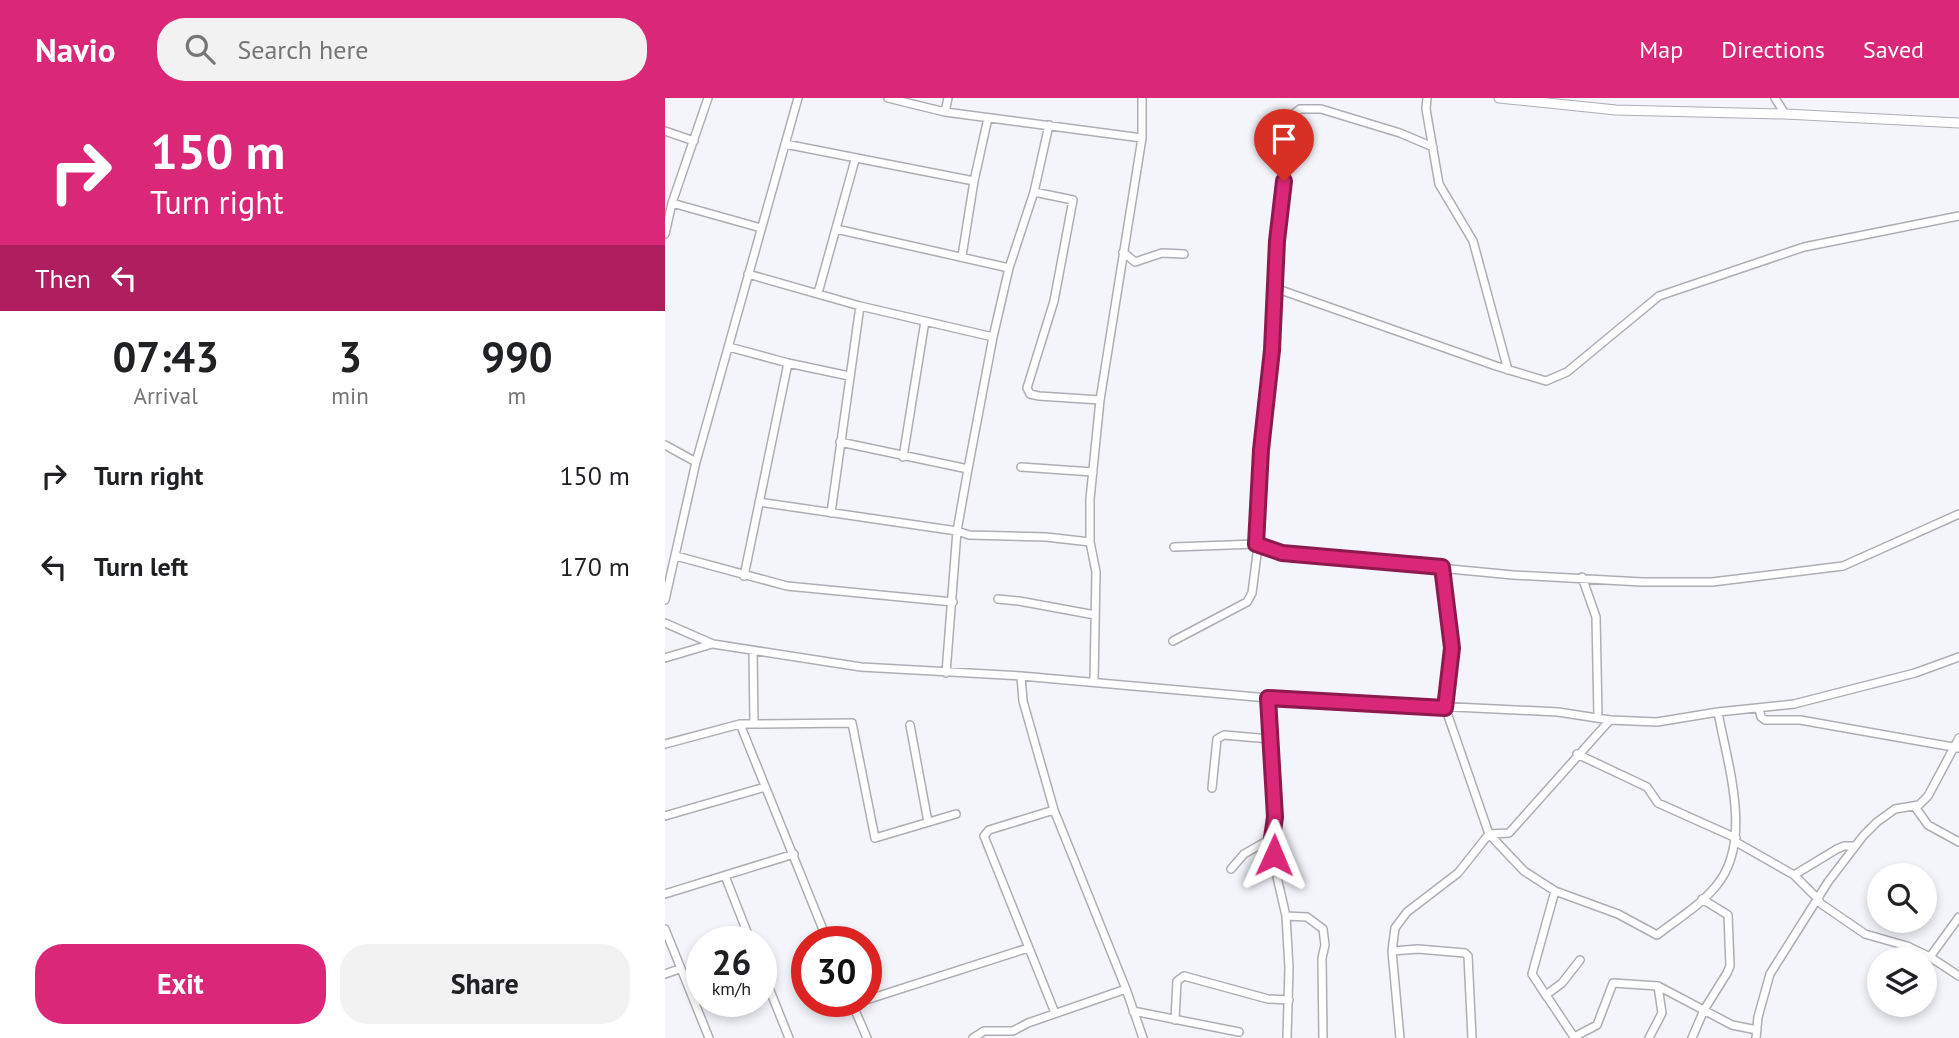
<!DOCTYPE html>
<style>
body{margin:0;font-family:"PT Sans",sans-serif;background:#f2f2f2;color:#202124;height:100vh;display:flex;flex-direction:column;font-size:26px;white-space:nowrap}
*{box-sizing:border-box;margin:0}
p{font-size:23px;color:#757577}
.icon{flex:none;width:38px;height:38px;fill:none;stroke:currentColor;stroke-width:2;stroke-linecap:round;stroke-linejoin:round}
.map{position:relative;flex:1;overflow:hidden}
.panel{display:flex;flex-direction:column;background:#fff;width:665px}
.panel>*{flex:none}
.guide{background:#db2777;color:#fff;overflow:hidden}
.tools{position:absolute;left:1202px;top:765px;display:grid;gap:14px}
.tools a{display:grid;place-items:center;width:70px;height:70px;border-radius:50%;background:#fff;box-shadow:0 4px 10px #0003;font-size:35px}
.speed{position:absolute;left:21px;top:828px;display:flex;gap:14px;font-size:35px;font-weight:700;text-align:center}
.speed>*{display:grid;place-content:center;width:91px;height:91px;border-radius:50%;background:#fff;box-shadow:0 4px 10px #0003;line-height:1}
.speed small{font-size:18px;font-weight:400}
.speed .limit{border:10px solid #d22;background:#fff;color:#111}
.pin{position:absolute;display:grid;place-items:center;width:60px;height:60px;color:#fff;margin:-72px -30px;border-radius:50% 50% 50% 0;rotate:-45deg;box-shadow:0 0 7px #0007}
.pin .icon{rotate:45deg}
.me{position:absolute;width:77px;margin:-38px;rotate:1deg;stroke-linejoin:round;filter:drop-shadow(0 0 5px #0008)}
.turn{display:flex;align-items:center;gap:24px;height:147px;padding:0 35px;font-size:32px}
.turn .icon{width:91px;height:91px;stroke-width:2.5}
.turn b{display:block;font-size:49px;line-height:60px}
.then{display:flex;align-items:center;height:66px;padding:0 35px;background:#0003;gap:14px;font-size:26px}
.eta{display:flex;justify-content:space-evenly;align-items:center;height:119px;text-align:center}
.eta b{font-size:42px;font-weight:700;line-height:49px}
.primary-button{display:flex;gap:14px;margin-top:auto;padding:14px 35px}
.primary-button a{flex:1;height:80px;border-radius:28px;background:#db2777;color:#fff;font-size:28px;font-weight:700;line-height:80px;text-align:center}
.primary-button a+a{background:#f2f2f2;color:#202124}
ul{padding:0;list-style:none}
li{display:flex;align-items:center;gap:21px;height:91px;padding:0 35px}
li div{flex:1}
li b{display:block;font-size:26px}
li em{font-style:normal}
header{display:flex;align-items:center;gap:42px;box-sizing:border-box;height:98px;padding:0 35px;background:#db2777;color:#fff}
header strong{font-size:33px}
nav{display:flex;gap:38px;margin-inline-start:auto;font-size:24px}
.search{width:490px;height:63px;background:#f2f2f2;display:flex;align-items:center;gap:18px;box-sizing:border-box;padding:0 24px;border-radius:28px;color:#757577;font-size:26px}
main{display:flex;flex:1;min-height:0}
.map>svg:first-child{display:block}
</style>
<header>
<strong>Navio</strong>
<div class="search"><svg class="icon" aria-label="search" viewBox="0 0 24 24"><circle cx="10" cy="10" r="6"/><path d="M15 15l6 6"/></svg>Search here</div>
<nav><a>Map</a><a>Directions</a><a>Saved</a></nav>
</header>
<main>
<section class="panel">
<div class="guide">
<div class="turn"><svg class="icon" aria-label="right" viewBox="0 0 24 24"><path d="M7 20v-9h11M14 6l5 5-5 5"/></svg><div><b>150 m</b>Turn right</div></div>
<div class="then">Then<svg class="icon" aria-label="left" viewBox="0 0 24 24"><path d="M17 20v-9H6M10 6l-5 5 5 5"/></svg></div>
</div>
<div class="eta">
<div><b>07:43</b><p>Arrival</p></div>
<div><b>3</b><p>min</p></div>
<div><b>990</b><p>m</p></div>
</div>
<ul>
<li><svg class="icon" aria-label="right" viewBox="0 0 24 24"><path d="M7 20v-9h11M14 6l5 5-5 5"/></svg><div><b>Turn right</b></div><em>150 m</em></li>
<li><svg class="icon" aria-label="left" viewBox="0 0 24 24"><path d="M17 20v-9H6M10 6l-5 5 5 5"/></svg><div><b>Turn left</b></div><em>170 m</em></li>
</ul>
<div class="primary-button"><a>Exit</a><a>Share</a></div>
</section>
<div class="map">
<svg width="1294" height="940" viewBox="0 0 1294 940">
<rect width="100%" height="100%" fill="#f4f5fb"/>
<g fill="none" stroke-linecap="round" stroke-linejoin="round">
<defs>
<path id="minor" d="M223 0 280 14 477 40
M762 0 761 11 774 86 808 143 843 272
M1110 0 1120 16
M280 14 283 0
M0 33 29 43
M120 46 309 83
M369 94 408 102 389 203 362 290 365 296 374 298 435 302
M7 105 96 130
M171 131 344 170
M0 136 7 105 43 0
M458 154 470 164 497 155 519 156
M297 158 309 83 323 20
M83 176 195 208 328 239
M610 190 831 268 881 283 902 274 994 198 1139 149 1294 118
M153 195 190 62
M64 249 123 265 184 278
M175 344 303 371
M0 347 31 364
M238 359 260 223
M356 369 428 374
M94 404 292 433 304 437 381 439 425 444
M166 415 195 208
M509 449 591 446 617 455 848 477 977 484H1047L1178 468 1294 416
M11 458 122 488 288 504
M777 469 787 550 780 609 824 736 859 773 890 793 953 816 992 837C1011 822 1036 807 1051 788 1089 744 1062 665 1053 614
M79 478 123 265
M917 479 931 519 933 619
M333 501 354 503 430 517
M0 502 31 364 133 0
M0 525 48 546 196 569 356 578 603 600 893 614 945 622 992 624 1053 614 1129 606 1250 575 1294 559
M508 543 582 504 587 495 592 456 596 352 607 252 612 143 620 74 619 45 623 25 627 17 635 11H656L735 35 768 49
M0 560 47 546
M281 575 292 433 303 371 328 239 344 170 369 94 384 27
M356 578 358 603 389 712 461 891 478 940
M429 584 431 474 425 444V401L435 302 477 40V0
M603 600 610 719 607 740 612 779 621 818 624 870 622 940
M1094 611 1096 619 1100 622H1135L1294 650
M75 626H89L88 553
M89 626 187 625 210 740 291 716
M245 627 263 724
M0 646 75 626 163 844
M912 656 982 689 993 705 1071 740
M547 690 552 641 559 637 605 641
M1250 709 1263 727 1294 744
M389 712 324 732 319 738 390 915
M0 718 100 689
M1071 744 1129 777 1172 751 1179 748H1190
M566 771 579 756 607 740
M1129 777 1154 802
M60 778 86 844
M0 796 129 756
M1152 803 1200 836 1242 848 1265 859 1294 878
M621 818 642 819 658 831 660 847 657 860 658 940
M0 831 44 940
M727 853 753 851 800 855 803 858 807 940
M1265 859 1294 819
M96 870 124 940
M0 876 14 871
M881 897 909 939 932 927 948 885 993 888 1067 927 1092 932
M881 897 897 885 915 862
M882 899 867 876 890 793
M201 902 363 850
M186 903 202 940
M468 913 574 934
M510 922 512 883 519 878 603 901 624 902
M308 940 319 933H348L363 925 461 891
M735 940 727 853 730 830 742 814 793 775 824 736 844 735 945 622
M984 940 997 915 993 888
M1027 940 1039 912 1062 875 1065 868 1063 817 1037 801
M1091 940 1093 919 1105 876 1163 784 1198 738 1212 724 1230 711 1254 707 1263 698 1294 640"/>
<path id="major" d="M834 0 951 12 1120 16 1294 25"/>
</defs>
<!-- minor casing -->
<use href="#minor" stroke="#adaeb4" stroke-width="10"/>
<!-- major casing -->
<use href="#major" stroke="#adaeb4" stroke-width="11"/>
<!-- minor -->
<use href="#minor" stroke="#fff" stroke-width="7"/>
<!-- major -->
<use href="#major" stroke="#fff" stroke-width="9"/>
</g>
<g fill="none" stroke-linecap="round" stroke-linejoin="round">
<defs>
<path id="route" d="M609 757 607 740 610 719 603 600 780 610 787 550 777 469 617 455 591 446 596 352 607 252 612 143 619 83"/>
</defs>
<!-- route casing -->
<use href="#route" stroke="#8e194d" stroke-width="18"/>
<!-- route -->
<use href="#route" stroke="#db2777" stroke-width="12"/>
</g>
</svg>
<div class="tools">
<a><svg class="icon" aria-label="search" viewBox="0 0 24 24"><circle cx="10" cy="10" r="6"/><path d="M15 15l6 6"/></svg></a>
<a><svg class="icon" aria-label="layers" viewBox="0 0 24 24"><path d="M12 4l9 5-9 5-9-5zM3 14l9 5 9-5"/></svg></a>
</div>
<div class="speed"><div>26<small>km/h</small></div><div class="limit">30</div></div>
<div class="pin" style="left:619px;top:83px;background:#d93025"><svg class="icon" aria-label="arrive" viewBox="0 0 24 24"><path d="M6 21V4h12l-3 4 3 4H6"/></svg></div>
<svg class="me" style="left:609px;top:757px" viewBox="-20 -20 40 40"><path d="M0-17L14 15 0 8-14 15z" fill="#db2777" stroke="#fff" stroke-width="4"/></svg>
</div>
</main>
